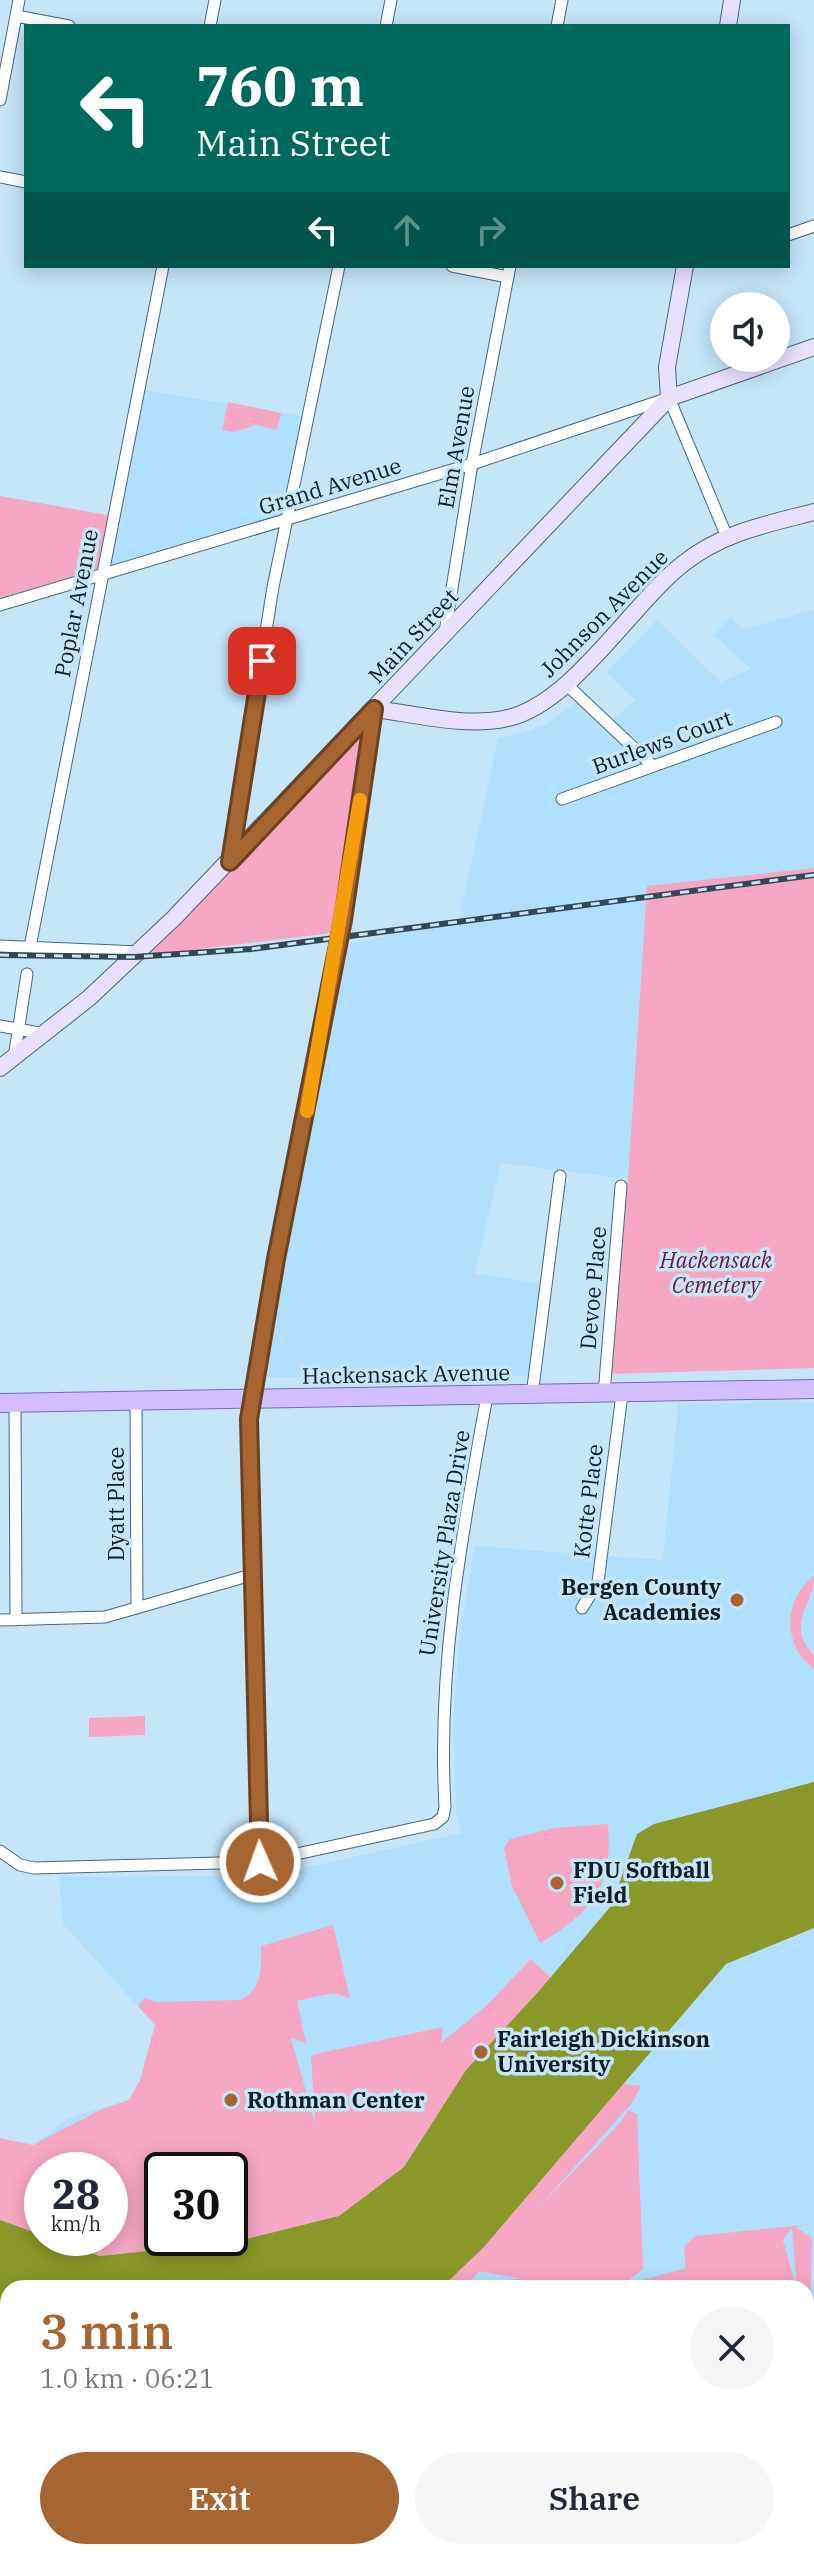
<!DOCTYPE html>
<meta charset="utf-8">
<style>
body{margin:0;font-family:"IBM Plex Serif",serif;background:#f6f6f7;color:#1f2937;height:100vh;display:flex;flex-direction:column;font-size:30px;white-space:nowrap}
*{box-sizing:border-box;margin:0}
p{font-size:26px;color:#747a83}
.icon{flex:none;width:44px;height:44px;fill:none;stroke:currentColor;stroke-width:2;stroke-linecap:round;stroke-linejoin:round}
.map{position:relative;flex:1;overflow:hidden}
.drawer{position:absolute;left:0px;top:2280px;width:814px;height:280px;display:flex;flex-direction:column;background:#fff;border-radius:24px 24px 0 0;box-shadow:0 4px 20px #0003}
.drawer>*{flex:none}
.guide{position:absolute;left:24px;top:24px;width:766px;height:244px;border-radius:0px;box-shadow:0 4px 20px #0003;background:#00695c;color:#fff;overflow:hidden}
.buttons{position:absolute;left:710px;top:292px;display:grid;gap:16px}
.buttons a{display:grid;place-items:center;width:80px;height:80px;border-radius:50%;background:#fff;box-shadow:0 4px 20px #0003;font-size:40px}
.speed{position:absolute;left:24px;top:2152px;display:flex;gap:16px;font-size:40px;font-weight:700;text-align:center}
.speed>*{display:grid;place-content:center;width:104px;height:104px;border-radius:50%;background:#fff;box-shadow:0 4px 20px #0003;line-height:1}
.speed small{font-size:20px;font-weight:400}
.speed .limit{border:4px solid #111;border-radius:12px;background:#fff;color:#111}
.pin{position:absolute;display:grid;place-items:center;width:68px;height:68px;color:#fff;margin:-34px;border-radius:16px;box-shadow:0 4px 12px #0006}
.me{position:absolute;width:88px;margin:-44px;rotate:358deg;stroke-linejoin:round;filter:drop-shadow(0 0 6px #0008)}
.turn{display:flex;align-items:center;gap:28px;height:168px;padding:0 40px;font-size:36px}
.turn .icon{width:104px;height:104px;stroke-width:2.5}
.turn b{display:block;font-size:56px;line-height:68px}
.lanes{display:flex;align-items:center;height:76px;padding:0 40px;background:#0003;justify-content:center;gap:40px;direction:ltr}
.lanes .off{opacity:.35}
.round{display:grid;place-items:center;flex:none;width:84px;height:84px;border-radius:42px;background:#f6f6f7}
.overview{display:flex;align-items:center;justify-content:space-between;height:136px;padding:0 40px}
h1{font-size:48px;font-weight:600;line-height:60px;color:#a76531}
.primary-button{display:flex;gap:16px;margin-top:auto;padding:16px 40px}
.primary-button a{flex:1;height:92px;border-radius:48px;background:#a76531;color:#fff;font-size:32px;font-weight:600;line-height:92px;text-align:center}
.primary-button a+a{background:#f6f6f7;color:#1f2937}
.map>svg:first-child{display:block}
</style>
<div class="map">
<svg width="814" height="2560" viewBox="0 0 814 2560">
<rect width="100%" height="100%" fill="#c5e5f9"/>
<!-- built -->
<path fill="#b1e0ff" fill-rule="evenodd" d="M139 389 309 417 289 519 102 575Z
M814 610V873L647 887 628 1179 501 1163 475 1273 543 1284 531 1376 260 1377 338 947 459 919 498 739 544 726 578 701 605 727 635 700 607 672 657 620 721 682 751 669 714 635 731 617 743 629Z
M814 1402V1782L654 1824 726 1964 814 1928V2509H806V2288H30L36 2171 32 2146 69 2118 129 2100 140 2080 155 2025 63 1924 59 1877 268 1876 461 1833 456 1812 453 1723 460 1629 475 1546 663 1560 678 1404ZM42 2170H110V2238H42ZM162 2170H230V2238H162Z
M0 2326 8 2329V2508H0Z"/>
<!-- green -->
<path fill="#f6a7c3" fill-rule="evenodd" d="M228 402 281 413 277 430 256 425 233 432 222 430Z
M0 496 113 516 102 575 0 605Z
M374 709 340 932 134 957Z
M814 868V1368L606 1374 628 1179 647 886Z
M814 1576C814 1607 784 1622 814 1656V1669C782 1645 783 1600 814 1576Z
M145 1716V1735L89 1737V1718Z
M608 1824C613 1888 593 1911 540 1943L512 1886 504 1848 510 1839 555 1828Z
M333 1925 350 1998 333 1993 297 2001 306 2043 291 2038 315 2123 311 2055 443 2027 441 2043 486 2006 531 1959 551 1978 466 2070 404 2167 339 2216 234 2242 100 2256 51 2238H110V2170H42V2235L0 2220V2138L33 2145 100 2110 129 2100 140 2080 155 2025 138 2006 144 1998 156 2002 240 2000C263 1990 261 1969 261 1946ZM162 2170H230V2238H162Z
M623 2084 641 2086 632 2103 538 2208 620 2123 628 2110 637 2114 643 2269 621 2286 686 2268 684 2247 695 2236 814 2224 795 2227 812 2238 810 2320 806 2323V2288H615L571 2283 580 2288H441L483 2248ZM792 2228 796 2276 795 2282 783 2240ZM479 2271 517 2278V2279L468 2284Z
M814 2436V2509L806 2510V2442Z
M161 2552H579L580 2560H160Z"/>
<!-- water -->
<path fill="#899829" d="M814 1782V1928L726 1964 483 2248 441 2288H8V2329L0 2326V2220L42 2235V2238L100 2256 234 2242 339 2216 404 2167 466 2070 539 1991 611 1906 637 1834 654 1824Z"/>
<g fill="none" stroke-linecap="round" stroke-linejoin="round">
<defs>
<path id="street" d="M16 16 69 26
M210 26 215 0
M386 26 391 0
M557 26 562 0
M0 100 19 0
M0 177 26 182
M788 235 814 226
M452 266 508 277
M0 605 472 464 669 398 727 537
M445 632 472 464 510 266
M566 684 653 766
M562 799 776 722
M230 859 273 587 339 266
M0 946 139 952
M30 947 163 266
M0 1026 45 1034
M14 1058 27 974
M604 1394 621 1186
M532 1395 560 1176
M136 1400 137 1608
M15 1402 16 1620
M582 1608 598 1582 622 1394
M0 1620 105 1617 251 1575
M0 1851 20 1865 34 1868 260 1862 434 1824 443 1817 445 1807C437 1666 462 1534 487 1396
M260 1862 249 1419 276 1259 343 920 374 710
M0 2405 8 2406
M0 2432 8 2460
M76 2552 77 2560
M648 2552 650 2560
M791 2552 792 2560"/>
<path id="secondary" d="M728 26 732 0
M669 398 667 367 685 266
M374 709C416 714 466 728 508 718 573 703 631 604 684 563 723 532 768 524 814 512
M0 1068 89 998 174 918 669 398 814 347
M0 2518 8 2519
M806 2523H814"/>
<path id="primary" d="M0 1403 814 1389"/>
</defs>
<!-- street casing -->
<use href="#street" stroke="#44687e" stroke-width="13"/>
<!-- secondary casing -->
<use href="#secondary" stroke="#44687e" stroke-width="18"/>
<!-- primary casing -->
<use href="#primary" stroke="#7b6ab3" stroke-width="20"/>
<!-- street -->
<use href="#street" stroke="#fff" stroke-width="11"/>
<!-- secondary -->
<use href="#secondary" stroke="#e9dfff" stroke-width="16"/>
<!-- primary -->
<use href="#primary" stroke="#d3bfff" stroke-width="18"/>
<defs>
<path id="rail" d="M0 955 134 957 251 949 814 875"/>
</defs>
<!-- rail casing -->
<use href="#rail" stroke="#344752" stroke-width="6"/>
<!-- rail -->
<use href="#rail" stroke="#c5e5f9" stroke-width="3" stroke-dasharray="9" stroke-linecap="butt"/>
</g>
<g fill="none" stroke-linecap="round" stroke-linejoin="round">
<defs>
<path id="route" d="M260 1862 249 1419 276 1259 343 920 374 709 230 862 262 661"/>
</defs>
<!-- route casing -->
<use href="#route" stroke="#6d4220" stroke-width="20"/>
<!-- route -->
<use href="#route" stroke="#a76531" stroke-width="14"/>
<!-- slow -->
<path stroke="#f59e0b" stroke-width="14" d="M307 1111 360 800"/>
</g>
<!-- markers -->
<g fill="#a76531" stroke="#c5e5f9" stroke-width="3">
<circle cx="737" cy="1600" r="8"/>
<circle cx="557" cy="1883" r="8"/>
<circle cx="481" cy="2052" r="8"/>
<circle cx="231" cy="2100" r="8"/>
</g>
<g text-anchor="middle" stroke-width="7" stroke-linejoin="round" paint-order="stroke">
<!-- street labels -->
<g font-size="22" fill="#0e1d26" stroke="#c5e5f9">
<text transform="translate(456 447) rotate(-80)" y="8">Elm Avenue</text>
<text transform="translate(330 486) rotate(-17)" y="8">Grand Avenue</text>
<text transform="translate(76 603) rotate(-79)" y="8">Poplar Avenue</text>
<text transform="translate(604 613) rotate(-45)" y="8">Johnson Avenue</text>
<text transform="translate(413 636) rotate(-47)" y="8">Main Street</text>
<text transform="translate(662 742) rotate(-20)" y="8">Burlews Court</text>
<text transform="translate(593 1288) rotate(-85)" y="8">Devoe Place</text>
<text transform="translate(406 1374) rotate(-1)" y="8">Hackensack Avenue</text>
<text transform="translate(588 1501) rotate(-83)" y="8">Kotte Place</text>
<text transform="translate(116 1504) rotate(-90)" y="8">Dyatt Place</text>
<text transform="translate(444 1543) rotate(-81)" y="8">University Plaza Drive</text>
</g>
<!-- park labels -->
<g font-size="22" font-style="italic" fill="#711641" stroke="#c5e5f9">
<text x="716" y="1268">Hackensack<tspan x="716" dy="25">Cemetery</tspan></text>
</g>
<!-- poi labels -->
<g font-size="22" font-weight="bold" fill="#0e1d26" stroke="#c5e5f9" text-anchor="start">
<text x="721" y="1595" text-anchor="end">Bergen County<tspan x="721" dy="25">Academies</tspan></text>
<text x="573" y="1878">FDU Softball<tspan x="573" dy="25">Field</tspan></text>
<text x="497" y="2047">Fairleigh Dickinson<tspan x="497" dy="25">University</tspan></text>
<text x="247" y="2108">Rothman Center</text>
</g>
</g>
</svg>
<div class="buttons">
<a><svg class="icon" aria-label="sound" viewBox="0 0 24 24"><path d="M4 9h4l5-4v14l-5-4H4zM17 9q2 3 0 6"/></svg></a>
</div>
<div class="speed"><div>28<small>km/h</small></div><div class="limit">30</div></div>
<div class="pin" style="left:262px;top:661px;background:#d93025"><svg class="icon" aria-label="arrive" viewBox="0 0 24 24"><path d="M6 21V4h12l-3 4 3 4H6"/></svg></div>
<svg class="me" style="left:260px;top:1862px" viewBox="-20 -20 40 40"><circle r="17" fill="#a76531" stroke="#fff" stroke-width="3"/><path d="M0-11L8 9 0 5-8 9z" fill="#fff"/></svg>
<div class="guide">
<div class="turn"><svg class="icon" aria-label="left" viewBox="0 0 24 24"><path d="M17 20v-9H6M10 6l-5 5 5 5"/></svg><div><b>760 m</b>Main Street</div></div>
<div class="lanes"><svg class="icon" aria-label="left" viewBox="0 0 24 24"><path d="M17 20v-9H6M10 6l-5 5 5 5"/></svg><svg class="icon off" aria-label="ahead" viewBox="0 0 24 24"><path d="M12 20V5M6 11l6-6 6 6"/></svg><svg class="icon off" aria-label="right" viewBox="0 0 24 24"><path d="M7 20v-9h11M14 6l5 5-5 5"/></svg></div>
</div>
<section class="drawer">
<div class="overview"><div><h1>3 min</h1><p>1.0 km · 06:21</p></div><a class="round"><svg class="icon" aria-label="close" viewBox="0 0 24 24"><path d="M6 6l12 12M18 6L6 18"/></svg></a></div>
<div class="primary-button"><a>Exit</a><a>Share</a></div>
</section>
</div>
